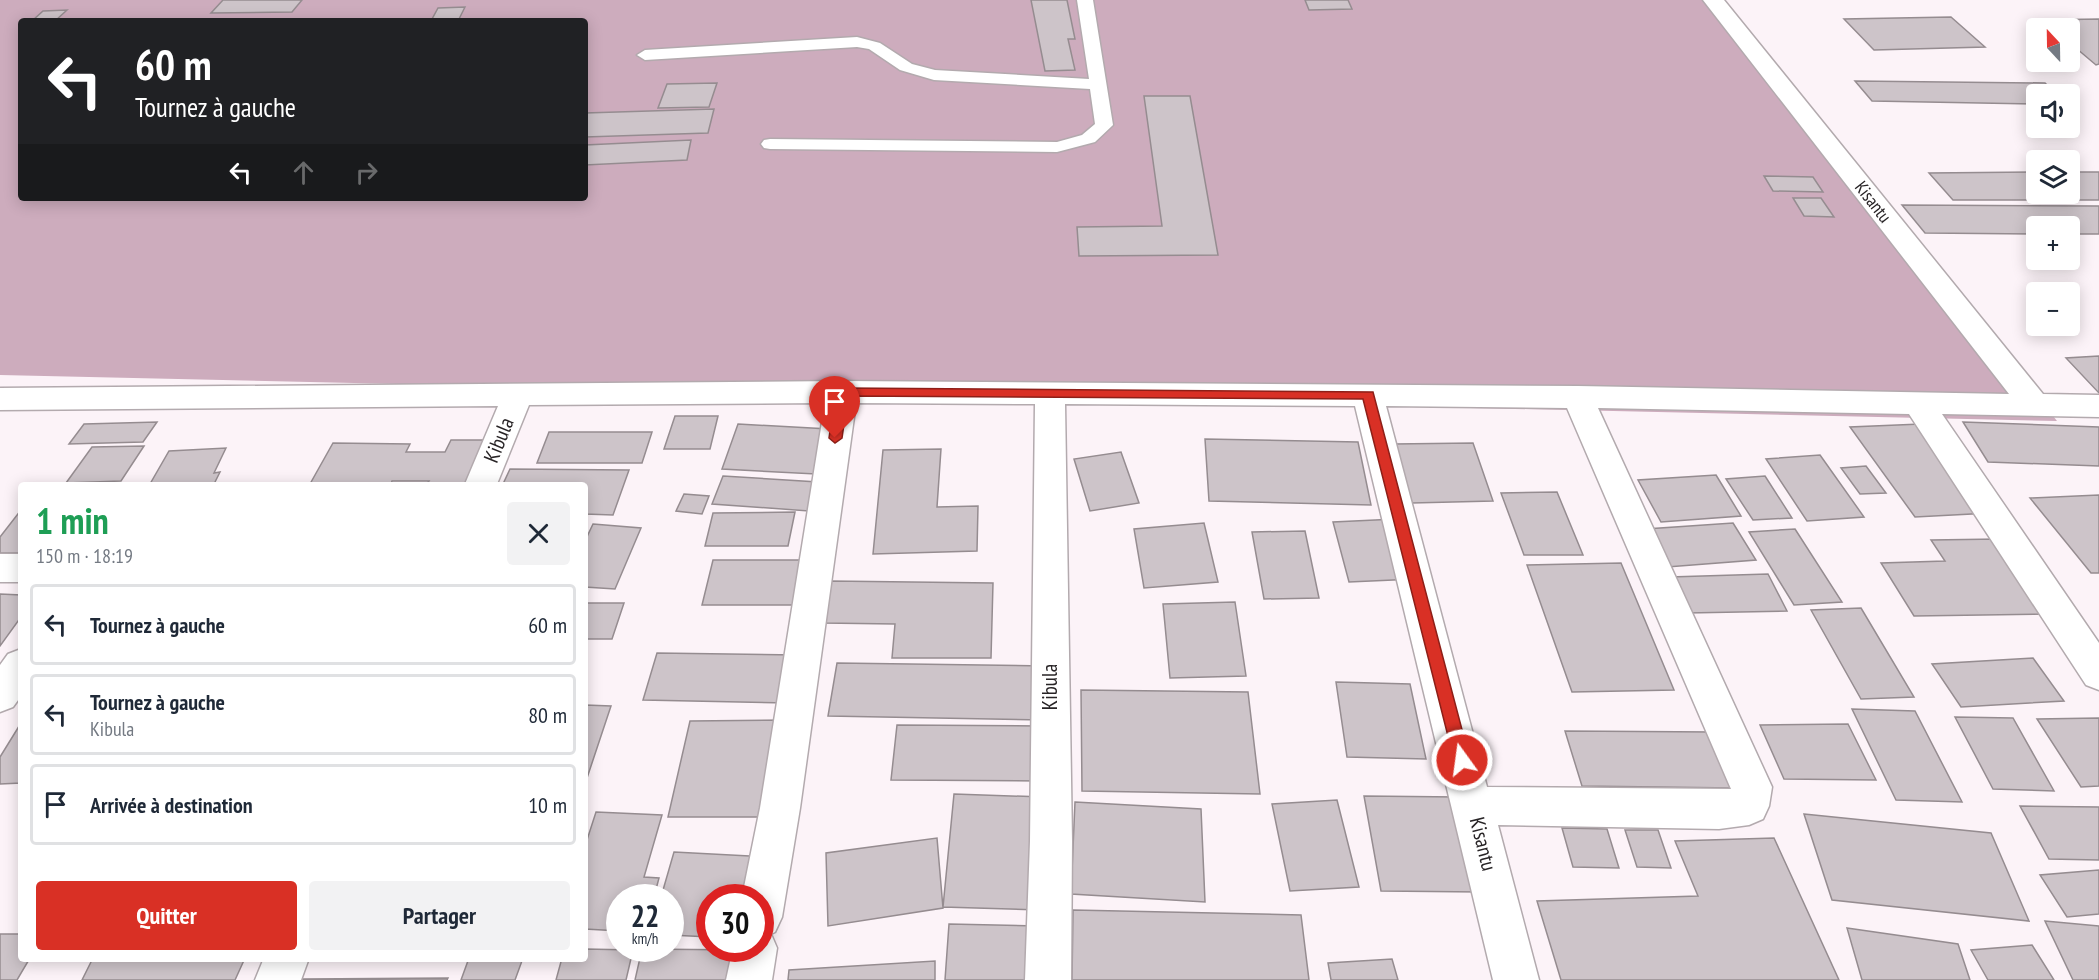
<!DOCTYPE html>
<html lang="fr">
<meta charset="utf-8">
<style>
body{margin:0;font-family:"PT Sans Narrow",sans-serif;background:#f2f2f3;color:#1f2937;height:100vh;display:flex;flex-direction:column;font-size:22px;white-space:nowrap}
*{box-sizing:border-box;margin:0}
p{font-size:20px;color:#747a83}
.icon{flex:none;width:33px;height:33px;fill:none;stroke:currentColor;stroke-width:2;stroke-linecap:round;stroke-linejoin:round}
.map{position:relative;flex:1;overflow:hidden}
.panel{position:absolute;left:18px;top:482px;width:570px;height:480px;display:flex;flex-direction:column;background:#fff;border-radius:6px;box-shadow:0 3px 15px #0003}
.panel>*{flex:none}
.banner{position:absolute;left:18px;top:18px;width:570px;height:183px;border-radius:6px;box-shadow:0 3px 15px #0003;background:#202124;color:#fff;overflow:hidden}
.needle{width:39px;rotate:338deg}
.buttons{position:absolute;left:2026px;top:18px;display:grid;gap:12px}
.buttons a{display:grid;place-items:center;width:54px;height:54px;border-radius:6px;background:#fff;box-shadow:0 3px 15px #0003;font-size:30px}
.speed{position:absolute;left:606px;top:884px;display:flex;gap:12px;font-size:30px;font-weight:700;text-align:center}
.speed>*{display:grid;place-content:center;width:78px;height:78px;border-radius:50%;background:#fff;box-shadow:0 3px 15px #0003;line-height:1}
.speed small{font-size:15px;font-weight:400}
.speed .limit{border:9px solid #d22;background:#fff;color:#111}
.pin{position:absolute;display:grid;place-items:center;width:51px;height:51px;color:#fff;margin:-62px -26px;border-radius:50% 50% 50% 0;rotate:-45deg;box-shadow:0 0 6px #0007}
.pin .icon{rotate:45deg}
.me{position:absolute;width:66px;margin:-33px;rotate:346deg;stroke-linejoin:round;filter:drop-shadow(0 0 4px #0008)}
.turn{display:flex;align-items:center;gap:21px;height:126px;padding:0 18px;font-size:27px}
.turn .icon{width:78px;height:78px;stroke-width:2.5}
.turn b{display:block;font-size:42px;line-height:51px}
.lanes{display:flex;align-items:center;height:57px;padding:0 18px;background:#0003;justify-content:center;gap:30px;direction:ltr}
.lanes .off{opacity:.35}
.round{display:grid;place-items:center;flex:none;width:63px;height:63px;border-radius:6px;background:#f2f2f3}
.headline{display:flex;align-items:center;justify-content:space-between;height:102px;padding:0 18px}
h1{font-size:36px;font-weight:600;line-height:45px;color:#1e9e55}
.cta{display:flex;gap:12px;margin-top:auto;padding:12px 18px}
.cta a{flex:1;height:69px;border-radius:6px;background:#d93025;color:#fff;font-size:24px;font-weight:600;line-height:69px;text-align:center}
.cta a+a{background:#f2f2f3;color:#1f2937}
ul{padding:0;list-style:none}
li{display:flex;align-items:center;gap:18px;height:81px;margin:0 12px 9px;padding:0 6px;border:3px solid #e0e1e3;border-radius:6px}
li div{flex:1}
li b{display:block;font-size:22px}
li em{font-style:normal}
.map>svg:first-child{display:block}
</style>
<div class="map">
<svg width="2099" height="980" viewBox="0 0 2099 980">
<rect width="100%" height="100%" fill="#fcf3f8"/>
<!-- forest -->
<path fill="#cdacbd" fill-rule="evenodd" d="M0 0H1722L1939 270 2057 421 0 375ZM21 21H585V198H21Z"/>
<!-- building -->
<path fill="#cdc4c9" stroke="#958c90" stroke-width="1.5" d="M223 0H302L292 12 211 13Z
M1031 0H1067L1075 39H1068L1075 70 1045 71Z
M1305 0H1348L1352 9 1309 10Z
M465 7 458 21H431L438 8Z
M67 10 55 21H32L43 11Z
M1951 17 1985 47 1874 50 1844 19Z
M2099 19V64L2096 65 2070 43V28H2052L2042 20Z
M1855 81 2045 83 2056 94H2037V104L1872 101Z
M717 83 709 107 658 108 667 84Z
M1144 96H1190L1218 255 1079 256 1077 227 1162 226Z
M714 109 708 133 585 137V113Z
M691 140 687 160 585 165V145Z
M2037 172V194H2070V172H2099V200H1953L1929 173Z
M1764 176 1813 177 1823 192 1773 191Z
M1793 198H1821L1834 217 1804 216Z
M1902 205 2099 206V234H2070V226H2037V234L1925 233Z
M2099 356V393L2066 358Z
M675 416H718L710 449H664Z
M157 422 143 442 69 444 84 424Z
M1963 422 2099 427V466L1988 462Z
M738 424 829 429 816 474 722 469Z
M1921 424 1990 513 1915 517 1850 427Z
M549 432H652L642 463H537Z
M1205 439 1358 442 1371 505 1209 501Z
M451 440H492L472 484H427L429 481H392L391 484H310L333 443 410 444 406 452H445Z
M1473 443 1493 501 1412 503 1394 444Z
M144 446 121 481 66 483 92 447Z
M226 448 214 473 220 472 214 484H150L169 451Z
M941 449 937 507 978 506 977 551 873 554 883 450Z
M1121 452 1139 503 1090 511 1074 459Z
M1820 455 1864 517 1807 521 1766 459Z
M1866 466 1886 493 1860 494 1841 468Z
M510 469 629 470 613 515 585 514V484H503Z
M1716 475 1741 516 1661 522 1638 480Z
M723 476 818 482 809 511 712 504Z
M1765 476 1792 518 1753 520 1726 479Z
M1557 492 1583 555H1524L1501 493Z
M684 494 709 496 702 514 676 511Z
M2099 495V573H2091L2030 498Z
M21 510V553H0V537Z
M795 512 788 546H705L713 513Z
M1396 519 1415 579 1349 582 1333 522Z
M1204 523 1218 582 1144 588 1134 529Z
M1733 523 1756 560 1667 567 1646 529Z
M593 524 641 528 615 589 585 587V541Z
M1795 529 1842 602 1794 605 1749 532Z
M1305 531 1319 598 1264 599 1252 532Z
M1999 539 2049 614 1914 616 1881 563 1945 561 1931 540Z
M713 560H812L804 605H702Z
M1621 563 1674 690 1572 692 1527 565Z
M1768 574 1787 611 1687 613 1670 577Z
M830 581 993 583 991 658H892L895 624 823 623Z
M0 594 21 595V617L0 646Z
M1235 602 1246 676 1170 678 1163 604Z
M585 603H624L612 639H585Z
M1861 608 1914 697 1861 699 1811 610Z
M657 653 797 655 787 703 643 700Z
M2033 658 2064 701 1961 707 1932 664Z
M837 663 1045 666 1043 720 828 716Z
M1336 682 1410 684 1426 759 1347 757Z
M1081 690 1248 692 1260 794 1082 791Z
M585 705 611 706 585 784Z
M1852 709 1915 711 1962 802 1896 800Z
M1955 717 2013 718 2054 791 1993 789Z
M2099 718V786L2081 787 2037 719Z
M787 720 771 817H668L690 721Z
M21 723V783L0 784V757Z
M1848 724 1876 780 1784 779 1760 725Z
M897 725 1039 726 1038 781 891 780Z
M1565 731 1714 732 1735 788 1582 786Z
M954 794 1044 797 1039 910 943 907Z
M1364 796 1458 797 1480 892 1381 891Z
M1337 800 1359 887 1290 891 1272 804Z
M1075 802 1201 809 1205 902 1071 894Z
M2020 806 2099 807V860L2049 859Z
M596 812 662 815 644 877 659 878 654 897H620V931L585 929V846Z
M1804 814 1991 833 2029 921 1832 900Z
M1562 828 1607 829 1619 868 1573 867Z
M1625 830H1658L1671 868 1637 867Z
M937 838 943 908 828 926 826 853Z
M1774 838 1839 980H1561L1537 901 1698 896 1675 841Z
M674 852 769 857 760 897H710V937L670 935V897H661Z
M2099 870V914L2067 917 2040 875Z
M1073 910 1301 915 1309 980H1072Z
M2045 921 2099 926V980H2073Z
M949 924 1037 926 1036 980H945Z
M1847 928 1958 944 1970 980H1862Z
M0 934H21V958H30L17 980H0Z
M2032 945 2054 980H1988L1971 950Z
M585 949 633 950 626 980H556L562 958H585Z
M642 949 744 950 739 980H635Z
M93 958H245L235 980H82Z
M469 958H523L515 980H461Z
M1392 959 1398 980H1331L1328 963Z
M935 961V980H788L789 970Z
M448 978 447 980H303V979Z"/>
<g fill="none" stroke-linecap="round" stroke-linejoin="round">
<defs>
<path id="service" d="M1077 0H1093L1113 125 1095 142 1057 152 770 149 764 148 761 144 764 140 770 139 1057 142 1082 135 1095 124 1090 89 934 80 900 70 869 49 857 47 645 60 637 55 645 50 857 37 880 43 912 64 935 70 1089 79Z"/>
<path id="minor" d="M1703 0H1724L2043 394 2099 395V417L1942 414 2099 643V690L2086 685 1909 414 1598 408 1772 787 1769 806 1763 819 1749 825 1719 829 1498 825 1539 980H1493L1355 406 1065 404 1072 841 1071 980H1025L1030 841 1035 404 856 403 800 808 782 917 775 932 771 934 777 948 772 980H726L733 948H760V897H742L760 808 825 403 529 405 497 484H465L498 406 0 410V388L842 381 1578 386 2009 394ZM1386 406 1567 408 1731 789 1487 787Z
M0 554H21V582H0Z
M21 649V696L13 707 0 712V665L8 654Z
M264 958H309L301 980H255Z"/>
</defs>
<!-- service casing -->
<use href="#service" stroke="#b3aaae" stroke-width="3"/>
<!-- minor casing -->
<use href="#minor" stroke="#b3aaae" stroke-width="3"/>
<!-- service -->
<use href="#service" fill="#fff" fill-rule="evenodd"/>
<!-- minor -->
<use href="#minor" fill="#fff" fill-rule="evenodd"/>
</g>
<!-- route -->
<path fill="#d93025" stroke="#8d1f18" stroke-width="1.5" d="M842 388 1373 392 1470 760 1468 765 1462 768 1456 765 1454 760 1363 399 848 396 842 438 835 443 829 438 836 392Z"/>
<g text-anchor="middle" stroke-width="4.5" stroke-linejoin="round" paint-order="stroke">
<!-- far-street labels -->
<g font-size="18" fill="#282426" stroke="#fff">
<text transform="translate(1873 202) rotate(52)" y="6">Kisantu</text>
</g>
<!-- street labels -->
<g font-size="21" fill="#282426" stroke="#fff">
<text transform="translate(499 440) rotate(-68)" y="7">Kibula</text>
<text transform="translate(1050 687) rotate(-90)" y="7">Kibula</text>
<text transform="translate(1483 844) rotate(76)" y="7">Kisantu</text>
</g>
</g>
</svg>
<div class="buttons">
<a><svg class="needle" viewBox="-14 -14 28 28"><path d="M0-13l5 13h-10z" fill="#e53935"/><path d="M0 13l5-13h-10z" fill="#747a83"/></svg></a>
<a><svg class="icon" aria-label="sound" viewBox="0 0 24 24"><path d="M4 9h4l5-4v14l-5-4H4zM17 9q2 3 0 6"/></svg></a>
<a><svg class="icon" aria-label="layers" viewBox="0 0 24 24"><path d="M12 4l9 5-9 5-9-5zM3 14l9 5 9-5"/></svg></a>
<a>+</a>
<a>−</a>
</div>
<div class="speed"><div>22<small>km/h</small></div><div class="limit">30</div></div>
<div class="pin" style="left:835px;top:438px;background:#d93025"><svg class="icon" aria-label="arrive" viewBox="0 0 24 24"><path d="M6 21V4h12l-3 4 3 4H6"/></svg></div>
<svg class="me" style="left:1462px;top:760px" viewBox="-20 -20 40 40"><circle r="17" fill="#d93025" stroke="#fff" stroke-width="3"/><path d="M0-11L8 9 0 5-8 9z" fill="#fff"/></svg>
<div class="banner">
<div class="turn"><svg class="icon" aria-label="left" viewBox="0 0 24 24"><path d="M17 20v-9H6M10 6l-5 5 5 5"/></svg><div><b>60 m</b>Tournez à gauche</div></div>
<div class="lanes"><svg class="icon" aria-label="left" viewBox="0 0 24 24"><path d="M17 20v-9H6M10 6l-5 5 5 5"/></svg><svg class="icon off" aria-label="ahead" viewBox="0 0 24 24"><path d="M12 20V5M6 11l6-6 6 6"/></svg><svg class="icon off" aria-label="right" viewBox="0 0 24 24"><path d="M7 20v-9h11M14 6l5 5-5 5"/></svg></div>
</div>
<section class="panel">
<div class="headline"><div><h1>1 min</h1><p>150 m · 18:19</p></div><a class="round"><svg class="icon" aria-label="close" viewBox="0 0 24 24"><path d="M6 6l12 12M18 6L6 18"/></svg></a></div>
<ul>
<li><svg class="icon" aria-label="left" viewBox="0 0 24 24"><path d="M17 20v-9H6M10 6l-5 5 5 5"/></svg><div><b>Tournez à gauche</b></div><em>60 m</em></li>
<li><svg class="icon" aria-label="left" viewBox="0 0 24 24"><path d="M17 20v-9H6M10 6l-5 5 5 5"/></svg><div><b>Tournez à gauche</b><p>Kibula</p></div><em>80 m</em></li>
<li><svg class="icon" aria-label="arrive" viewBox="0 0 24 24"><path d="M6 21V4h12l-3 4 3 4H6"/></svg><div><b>Arrivée à destination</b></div><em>10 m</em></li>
</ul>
<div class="cta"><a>Quitter</a><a>Partager</a></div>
</section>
</div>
